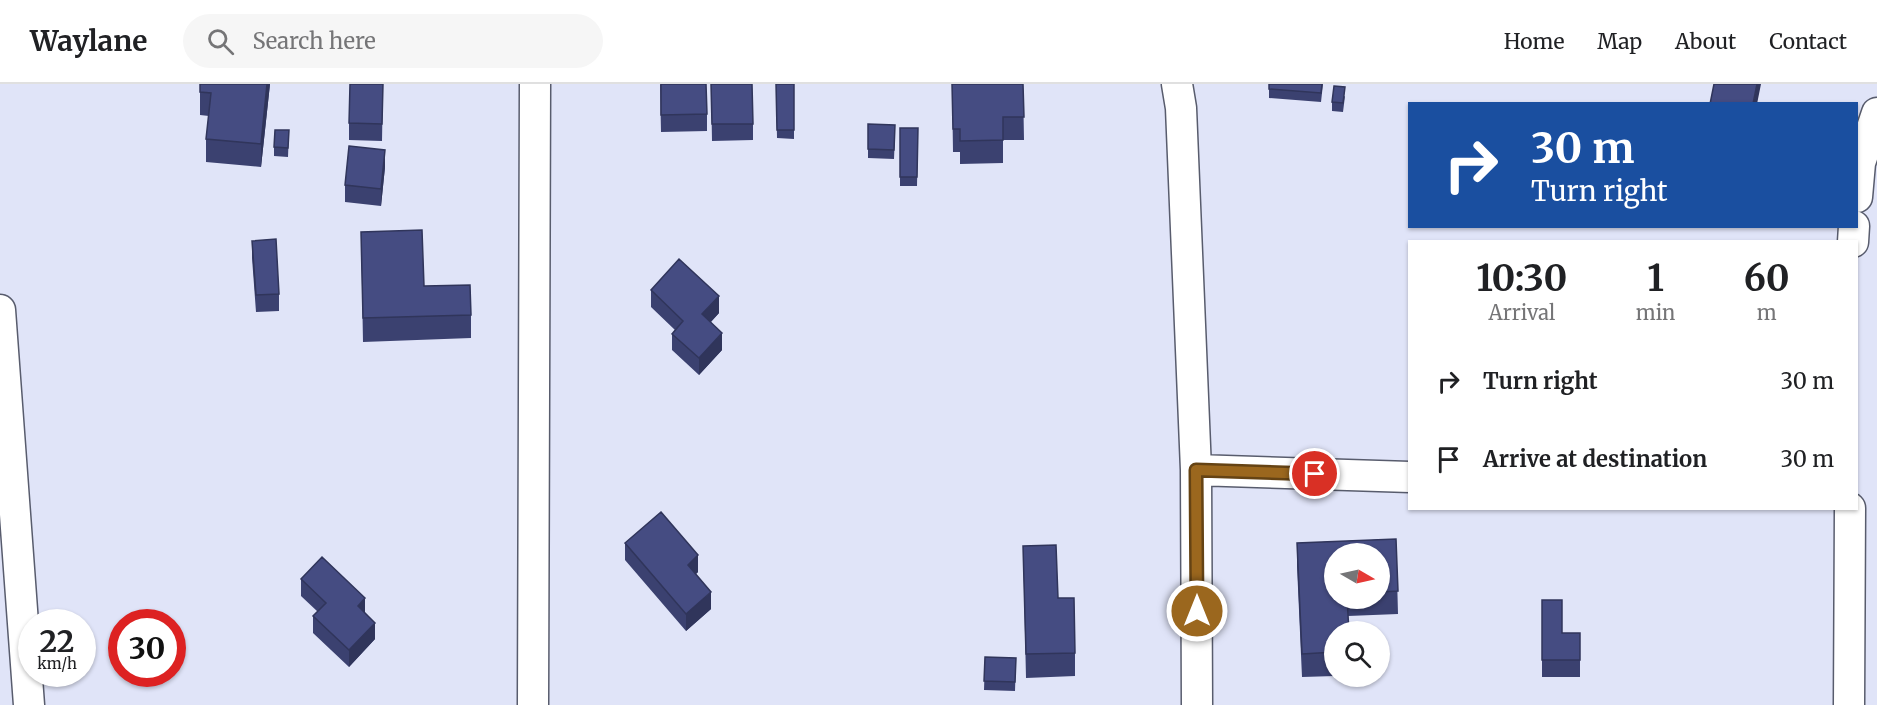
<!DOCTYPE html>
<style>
body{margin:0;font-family:Merriweather,serif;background:#f6f6f6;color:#202124;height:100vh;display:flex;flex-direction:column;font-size:22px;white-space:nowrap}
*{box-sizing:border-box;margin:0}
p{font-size:20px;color:#757577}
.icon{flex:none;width:33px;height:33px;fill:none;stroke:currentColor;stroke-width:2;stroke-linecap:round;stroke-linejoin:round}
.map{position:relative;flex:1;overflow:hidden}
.drawer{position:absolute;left:1408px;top:156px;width:450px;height:270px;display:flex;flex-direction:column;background:#fff;border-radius:0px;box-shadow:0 2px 4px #0004}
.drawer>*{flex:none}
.banner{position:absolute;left:1408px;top:18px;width:450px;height:126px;border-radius:0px;box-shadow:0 2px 4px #0004;background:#1a4fa0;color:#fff;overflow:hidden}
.needle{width:39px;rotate:99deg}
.controls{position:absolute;left:1324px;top:459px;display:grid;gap:12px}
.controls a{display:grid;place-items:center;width:66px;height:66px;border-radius:50%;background:#fff;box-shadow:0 2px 4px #0004;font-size:30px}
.speed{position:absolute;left:18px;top:525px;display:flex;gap:12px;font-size:30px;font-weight:700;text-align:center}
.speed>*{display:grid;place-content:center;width:78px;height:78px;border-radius:50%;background:#fff;box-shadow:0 2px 4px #0004;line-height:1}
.speed small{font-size:15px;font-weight:400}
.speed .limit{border:9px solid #d22;background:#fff;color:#111}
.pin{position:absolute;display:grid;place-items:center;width:51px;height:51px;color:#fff;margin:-26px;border:3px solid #fff;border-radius:50%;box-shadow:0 2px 6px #0007}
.me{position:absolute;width:66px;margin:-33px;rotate:0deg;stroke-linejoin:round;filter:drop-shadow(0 0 4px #0008)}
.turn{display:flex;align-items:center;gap:21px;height:126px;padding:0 24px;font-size:27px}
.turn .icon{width:78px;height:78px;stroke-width:2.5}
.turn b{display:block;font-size:42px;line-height:51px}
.eta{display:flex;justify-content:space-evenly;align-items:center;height:102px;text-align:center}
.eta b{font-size:36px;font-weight:700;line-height:42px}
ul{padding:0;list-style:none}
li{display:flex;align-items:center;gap:18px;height:78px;padding:0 24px}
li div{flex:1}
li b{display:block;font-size:22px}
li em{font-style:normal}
header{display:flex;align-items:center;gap:36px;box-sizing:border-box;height:84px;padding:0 30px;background:#fff;border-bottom:2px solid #e0e0e0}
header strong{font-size:28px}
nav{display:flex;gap:33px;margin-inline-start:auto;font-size:21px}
.search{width:420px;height:54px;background:#f6f6f6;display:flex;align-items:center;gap:15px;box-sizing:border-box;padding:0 21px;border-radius:33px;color:#757577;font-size:22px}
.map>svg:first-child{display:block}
</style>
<header>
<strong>Waylane</strong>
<div class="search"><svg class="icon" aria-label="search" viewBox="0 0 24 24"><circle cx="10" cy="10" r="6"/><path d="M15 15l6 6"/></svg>Search here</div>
<nav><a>Home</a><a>Map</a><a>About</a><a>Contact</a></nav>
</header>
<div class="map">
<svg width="1877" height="621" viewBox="0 0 1877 621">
<rect width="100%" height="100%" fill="#e0e4f8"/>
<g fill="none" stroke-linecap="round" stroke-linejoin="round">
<defs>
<path id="minor" d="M1177 0 1181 24 1196 386 1197 621
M1857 113 1860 79 1877 29
M1853 158 1854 142
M0 226 29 621
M1196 386 1410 393
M533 621 535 0
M1849 621 1850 424"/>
</defs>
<!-- minor casing -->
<use href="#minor" stroke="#585c6d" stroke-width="33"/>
<!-- minor -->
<use href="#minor" stroke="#fff" stroke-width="30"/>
</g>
<!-- wall -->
<path fill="#3b4170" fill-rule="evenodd" d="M270 0 261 83 206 78V55L209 32 200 31V8Z
M383 0 382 57 349 56V39Z
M660 0 707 30V47L661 48Z
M711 0 753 40V56L712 57Z
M776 0H794V55L777 54Z
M952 0H1023L1024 56H1003V79L960 80V68H953Z
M1323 0 1321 18 1269 14V5Z
M1345 12 1343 28 1332 27V18Z
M868 40 895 50 894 75 868 74Z
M900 44H918L917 102H900Z
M289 46 288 73 274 72V63Z
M385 83 381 122 345 118V101Z
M361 148 424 202 471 231V254L363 258Z
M252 157 279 210V227L256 228 252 174Z
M651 206 719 229 711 238 722 266 699 291 672 266V250L675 246 651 223Z
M1396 455 1398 530 1348 532 1349 548H1335V592L1302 593 1297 482V459ZM1335 470H1380V514H1335Z
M625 459 698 488 696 490 711 525 686 547 625 476Z
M1023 462 1058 514 1075 569V592L1026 594Z
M301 495 365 529 375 555 349 583 313 549V532L318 528 301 512Z
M1542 516 1562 549H1580V593H1542Z
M985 573 1016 574 1015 607 984 606Z"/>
<!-- shaded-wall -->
<path fill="#30355b" d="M267 0H270L261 83V60Z
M1757 0H1761L1757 20H1753Z
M385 66V83L381 122V105Z
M719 212V229L702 247V230Z
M722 249V266L699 291V274Z
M698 471V488L688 497V481Z
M711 508V525L686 547V530Z
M365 514V531L358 522Z
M375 539V555L349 583V566Z"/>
<!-- building -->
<path fill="#454c82" stroke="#30355b" stroke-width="1.5" d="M200 0H267L261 60 206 55 211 9 200 8Z
M350 0H383L382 40 349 39Z
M661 0H706L707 30 661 31Z
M711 0H752L753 40H712Z
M776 0H794V46H777Z
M952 0H1023L1024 33H1003V56L960 57V45H953Z
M1269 0H1322L1321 9 1269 5Z
M1714 0H1757L1753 20H1710Z
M1334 2 1345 3 1343 19 1332 18Z
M868 40 895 41 894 66 868 65Z
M900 44H918L917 93H900Z
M275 46H289L288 64 274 63Z
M349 62 385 66 381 105 345 101Z
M422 146 424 202 470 201 471 231 363 234 361 148Z
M276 155 279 210 256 211 252 157Z
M679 175 719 212 702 230 722 249 699 274 672 250 683 237 651 206Z
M661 428 698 471 688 481 711 508 686 530 625 459Z
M1396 455 1398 507 1380 508V470H1335V514H1347L1349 548H1335V568L1302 570 1297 459Z
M1056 461 1058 514H1074L1075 569 1026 570 1023 462Z
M322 473 365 514 358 522 375 539 349 566 313 532 326 519 301 495Z
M1542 516H1562V549H1580V576H1542Z
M985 573 1016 574 1015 598 984 597Z"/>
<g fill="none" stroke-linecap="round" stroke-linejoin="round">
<defs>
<path id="route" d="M1197 527 1196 386 1315 390"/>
</defs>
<!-- route casing -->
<use href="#route" stroke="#654314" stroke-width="15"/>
<!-- route -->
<use href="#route" stroke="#9b671e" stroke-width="10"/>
</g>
</svg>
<div class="controls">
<a><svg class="needle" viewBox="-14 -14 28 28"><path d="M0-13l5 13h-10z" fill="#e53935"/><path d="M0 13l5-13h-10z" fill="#757577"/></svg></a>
<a><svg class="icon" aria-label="search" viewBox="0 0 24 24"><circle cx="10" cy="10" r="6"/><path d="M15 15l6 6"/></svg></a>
</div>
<div class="speed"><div>22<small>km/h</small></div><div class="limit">30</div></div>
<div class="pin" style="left:1315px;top:390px;background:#d93025"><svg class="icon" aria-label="arrive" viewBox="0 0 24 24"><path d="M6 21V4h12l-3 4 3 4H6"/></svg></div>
<svg class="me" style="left:1197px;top:527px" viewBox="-20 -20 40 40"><circle r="17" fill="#9b671e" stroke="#fff" stroke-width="3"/><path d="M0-11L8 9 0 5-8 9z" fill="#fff"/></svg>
<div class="banner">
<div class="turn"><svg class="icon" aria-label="right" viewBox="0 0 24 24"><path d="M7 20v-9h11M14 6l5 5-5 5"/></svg><div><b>30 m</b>Turn right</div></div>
</div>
<section class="drawer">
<div class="eta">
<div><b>10:30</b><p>Arrival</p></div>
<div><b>1</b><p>min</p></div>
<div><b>60</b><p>m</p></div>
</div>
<ul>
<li><svg class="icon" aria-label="right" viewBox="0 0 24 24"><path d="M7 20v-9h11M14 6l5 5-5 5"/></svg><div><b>Turn right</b></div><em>30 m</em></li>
<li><svg class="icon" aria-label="arrive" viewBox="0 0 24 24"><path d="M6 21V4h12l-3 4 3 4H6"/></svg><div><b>Arrive at destination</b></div><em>30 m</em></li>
</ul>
</section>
</div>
